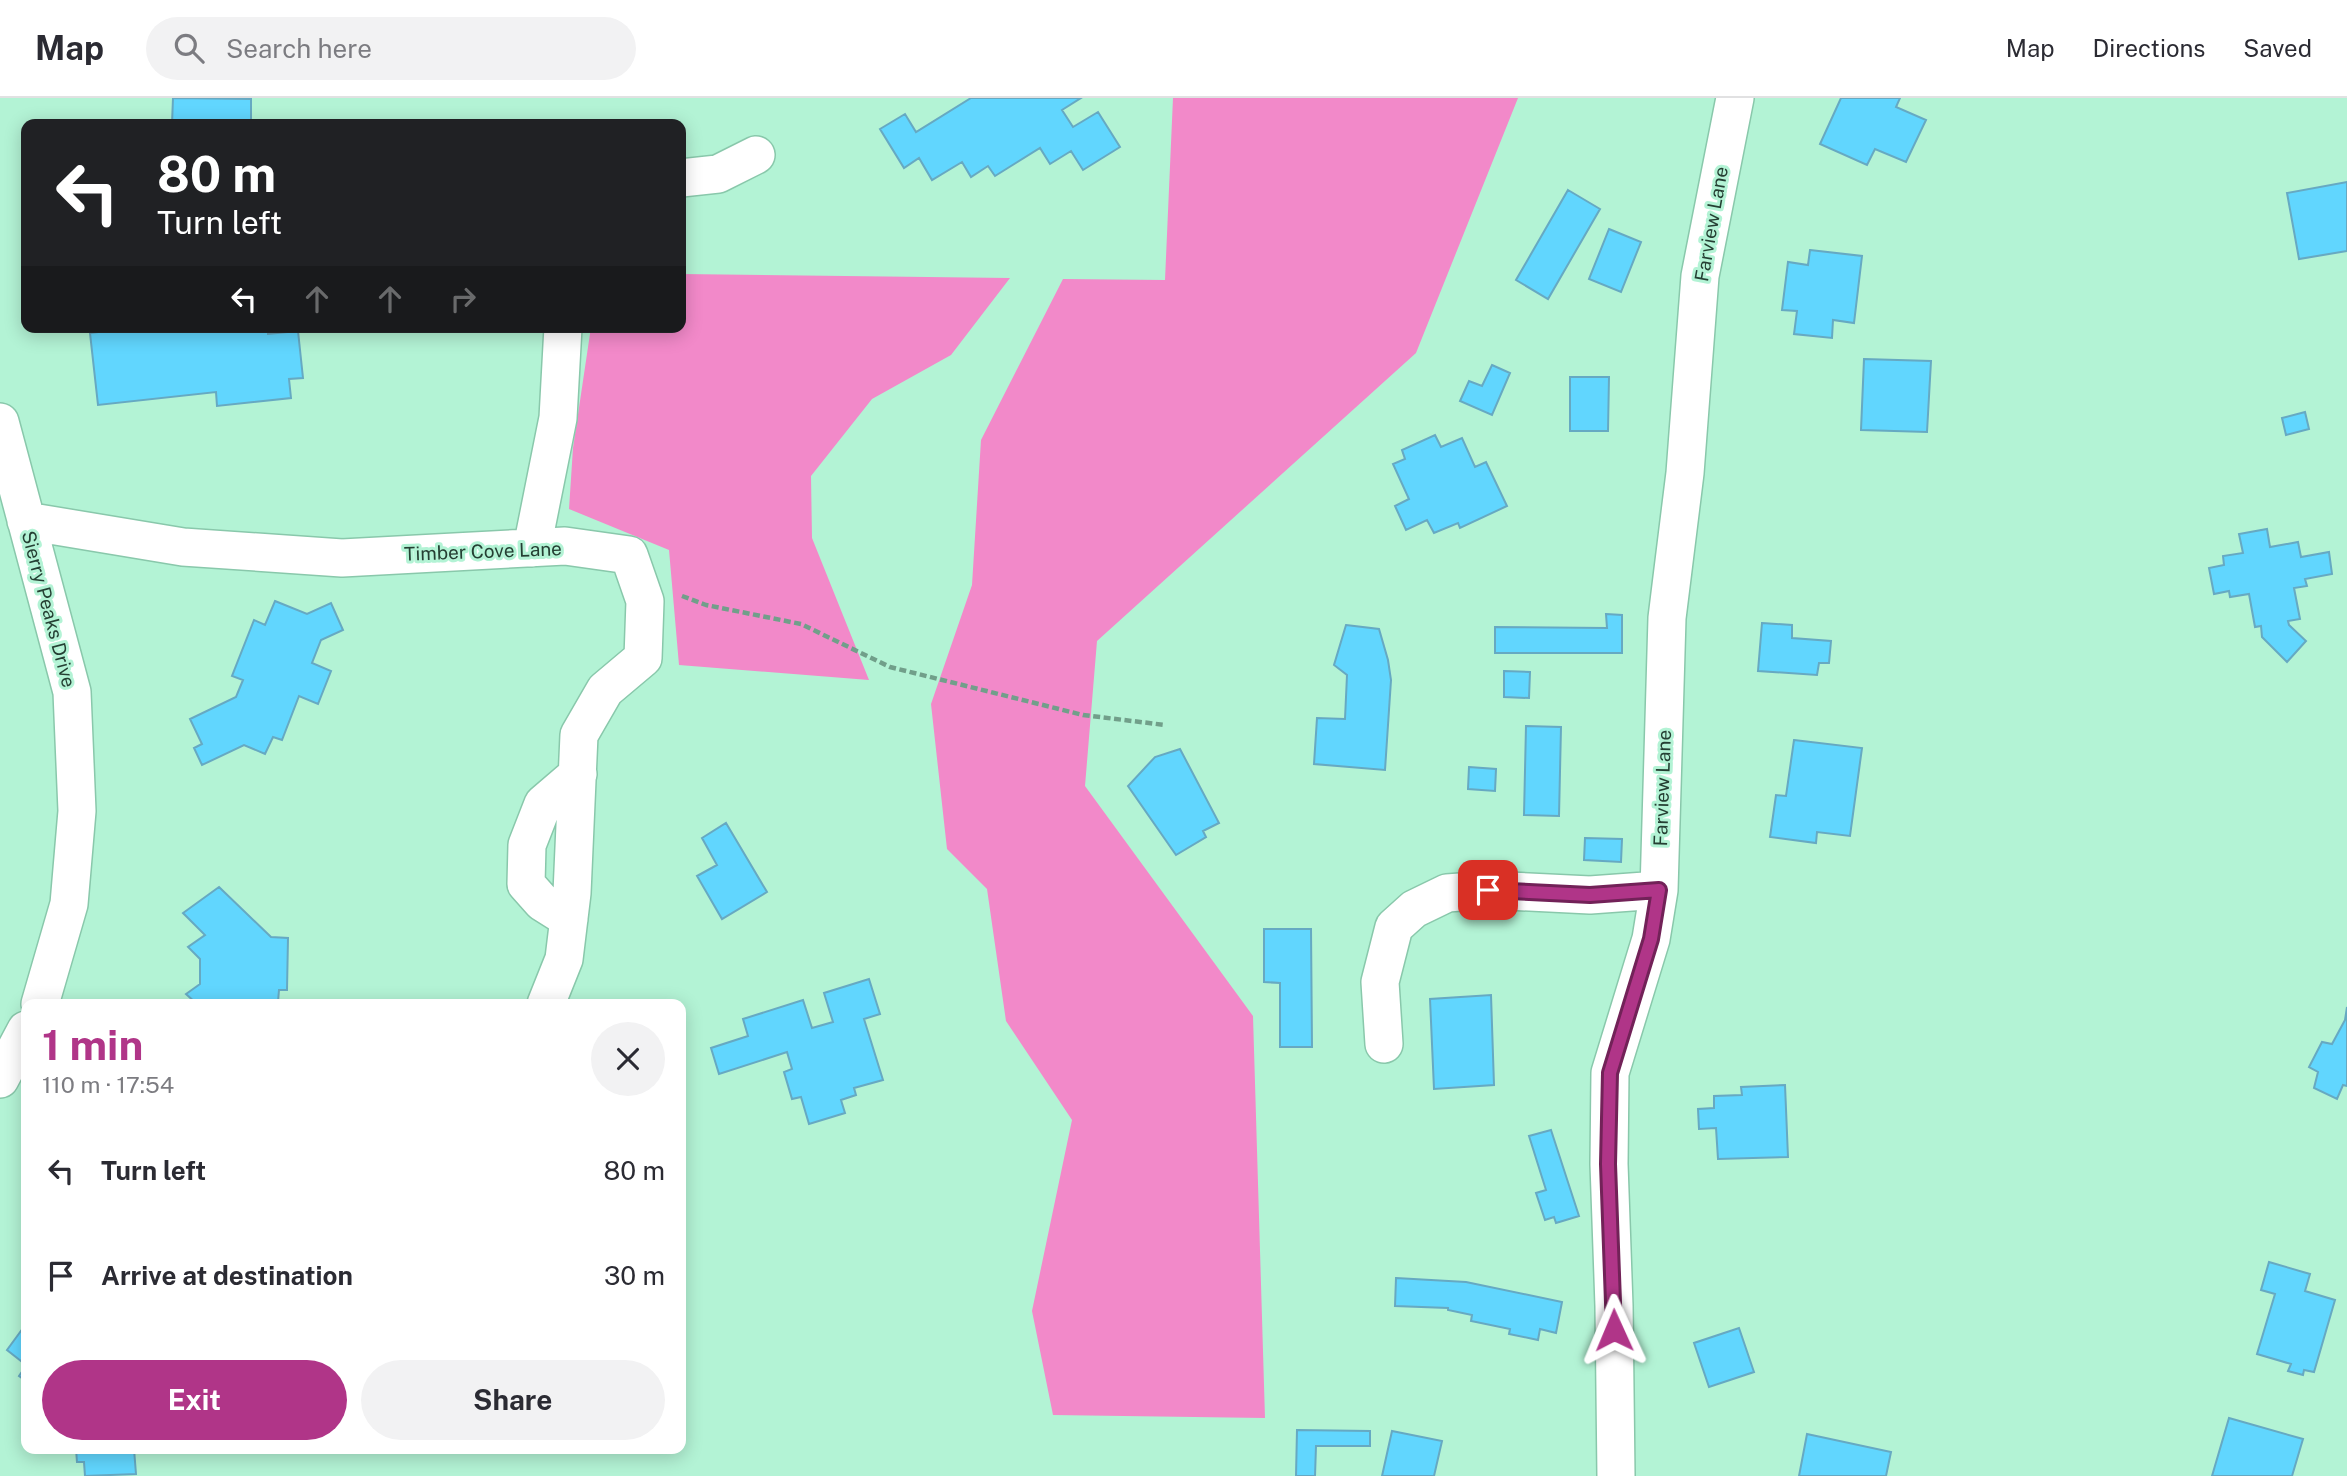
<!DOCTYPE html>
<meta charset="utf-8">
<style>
body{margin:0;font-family:"Public Sans",sans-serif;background:#f2f2f3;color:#2b2b33;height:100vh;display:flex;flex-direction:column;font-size:26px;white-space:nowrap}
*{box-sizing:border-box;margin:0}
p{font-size:23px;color:#7c7c81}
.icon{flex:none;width:38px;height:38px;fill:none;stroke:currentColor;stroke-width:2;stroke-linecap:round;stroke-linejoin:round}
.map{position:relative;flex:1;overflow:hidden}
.side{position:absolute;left:21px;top:901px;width:665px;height:455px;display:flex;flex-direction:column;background:#fff;border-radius:14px;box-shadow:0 4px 18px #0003}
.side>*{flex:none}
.banner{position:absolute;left:21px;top:21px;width:665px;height:214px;border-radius:14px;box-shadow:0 4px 18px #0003;background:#202124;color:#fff;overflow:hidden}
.pin{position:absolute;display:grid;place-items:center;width:60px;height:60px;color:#fff;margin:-30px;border-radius:14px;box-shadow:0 4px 10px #0006}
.me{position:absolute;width:77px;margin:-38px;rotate:359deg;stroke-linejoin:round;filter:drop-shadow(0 0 5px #0008)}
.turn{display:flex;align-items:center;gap:24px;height:147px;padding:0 21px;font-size:32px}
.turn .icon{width:91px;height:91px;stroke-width:2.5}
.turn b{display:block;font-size:49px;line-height:60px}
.lanes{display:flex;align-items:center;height:66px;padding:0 21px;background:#0003;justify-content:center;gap:35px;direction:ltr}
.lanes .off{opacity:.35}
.round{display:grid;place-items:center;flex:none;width:74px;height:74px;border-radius:37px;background:#f2f2f3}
.headline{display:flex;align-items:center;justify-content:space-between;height:119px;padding:0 21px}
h1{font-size:42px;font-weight:700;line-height:52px;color:#b03588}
.button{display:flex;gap:14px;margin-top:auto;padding:14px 21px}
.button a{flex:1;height:80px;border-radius:42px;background:#b03588;color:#fff;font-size:28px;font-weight:700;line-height:80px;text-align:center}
.button a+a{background:#f2f2f3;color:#2b2b33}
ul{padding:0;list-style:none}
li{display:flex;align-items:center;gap:21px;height:105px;padding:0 21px}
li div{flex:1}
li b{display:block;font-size:26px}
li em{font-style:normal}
header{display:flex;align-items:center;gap:42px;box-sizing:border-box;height:98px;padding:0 35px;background:#fff;border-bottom:2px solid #e1e1e2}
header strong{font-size:33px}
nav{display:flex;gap:38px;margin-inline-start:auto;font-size:24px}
.search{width:490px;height:63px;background:#f2f2f3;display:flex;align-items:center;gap:18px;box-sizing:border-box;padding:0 24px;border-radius:38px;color:#7c7c81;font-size:26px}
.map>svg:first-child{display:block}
</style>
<header>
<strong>Map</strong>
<div class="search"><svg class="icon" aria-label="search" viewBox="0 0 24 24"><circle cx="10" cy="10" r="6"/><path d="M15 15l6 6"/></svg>Search here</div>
<nav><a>Map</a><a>Directions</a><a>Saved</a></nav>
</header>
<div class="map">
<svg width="2347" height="1378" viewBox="0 0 2347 1378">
<rect width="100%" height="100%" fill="#b3f3d5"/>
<!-- forest -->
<path fill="#f289c9" d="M1173 0H1518L1416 255 1097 543 1085 688 1253 918 1265 1320 1053 1317 1032 1213 1072 1022 1006 923 987 791 947 751 931 606 972 487 981 342 1063 181 1165 182Z
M681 176 1010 180 951 257 872 301 811 378 812 440 869 582 679 567 669 452 569 411 573 350 591 229H681Z"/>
<!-- building -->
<path fill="#61d6fe" stroke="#66a9c2" stroke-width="2" d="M173 0 251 1V26H172Z
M971 0H1081L1062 12 1073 29 1098 14 1120 49 1083 72 1071 53 1050 66 1040 50 995 78 988 68 971 79 962 64 932 82 919 60 904 70 880 31 905 16 916 34Z
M1841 0H1900L1896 9 1926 22 1906 64 1875 51 1867 67 1820 46Z
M2347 84V153L2299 161 2287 95Z
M1568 92 1600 111 1548 201 1516 182Z
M1609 131 1641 144 1621 194 1589 181Z
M1810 152 1862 158 1854 225 1833 222 1832 240 1794 236 1797 213 1782 212 1788 164 1808 167Z
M140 229H268V236L298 233 303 280 289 281 291 300 217 308 216 294 98 307 90 235Z
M1864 261 1931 263 1927 334 1861 332Z
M1492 267 1510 275 1492 317 1460 303 1469 283 1482 288Z
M1570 279H1609L1608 333H1570Z
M2305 314 2309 331 2286 337 2282 320Z
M1435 337 1441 349 1462 340 1475 369 1486 364 1507 408 1460 430 1458 425 1434 435 1427 422 1406 432 1395 408 1409 401 1393 366 1405 361 1402 352Z
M2267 431 2270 449 2298 444 2301 459 2329 454 2332 476 2305 481 2307 488 2294 490 2300 521 2288 523 2289 527 2306 543 2287 564 2262 539 2261 528 2255 529 2249 496 2230 499 2229 493 2214 496 2209 470 2224 467 2223 458 2243 455 2239 436Z
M275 503 307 516 331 505 343 532 321 542 312 565 331 573 318 606 299 598 282 642 273 639 265 656 244 647 202 667 194 650 202 646 190 621 236 599 243 582 232 578 254 522 265 527Z
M1606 516 1622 517V555H1495V529L1607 530Z
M1762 525 1792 527V540L1831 543 1829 565H1819L1817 577 1758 573Z
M1346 527 1379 531 1388 562 1391 582 1385 672 1314 666 1317 620 1345 621 1347 577 1334 567Z
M1504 573 1530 574 1529 600 1504 599Z
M1526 628 1561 629 1559 718 1524 717Z
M1794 642 1862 650 1850 738 1817 734 1816 745 1770 739 1776 697 1786 698Z
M1180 651 1219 725 1203 733 1206 739 1176 757 1128 688 1155 659Z
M1469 669 1496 671 1495 693 1468 691Z
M726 725 767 794 722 821 697 778 717 767 702 740Z
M1585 740 1622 741 1621 764 1584 762Z
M219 789 271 839 288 840 287 892H279L278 904H270V906H197L186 896 200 886V861L188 849 205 837 183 815Z
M1264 831H1311L1312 949H1280V885L1264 884Z
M869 881 880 916 864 921 883 982 854 990 856 997 841 1002 845 1015 809 1026 801 999 792 1001 784 974 792 971 787 954 719 976 711 950 748 938 743 921 803 902 812 930 833 924 824 895Z
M1491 897 1494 987 1434 991 1430 901Z
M2347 909V988L2343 987 2337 1001 2314 990 2318 974 2309 969 2322 944 2332 946 2345 922Z
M1785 987 1788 1059 1718 1061 1716 1030 1699 1031 1698 1011 1714 1010V998L1742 997 1741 989Z
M1551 1032 1579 1118 1556 1125 1554 1119 1545 1122 1536 1095 1546 1092 1529 1038Z
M2269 1164 2310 1176 2305 1193 2335 1202 2314 1274 2304 1272 2303 1277 2288 1273 2291 1266 2257 1256 2275 1196 2261 1192Z
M1396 1180 1466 1184 1562 1204 1556 1235 1540 1231 1538 1242 1509 1236 1510 1231 1471 1223 1472 1217 1448 1212V1210L1395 1208Z
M26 1226V1267L7 1252Z
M1739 1230 1754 1274 1709 1289 1694 1245Z
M26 1268V1283L19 1278Z
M2229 1320 2303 1341 2292 1378H2212Z
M1297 1332 1370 1333V1348H1316L1315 1378H1296Z
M1392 1333 1442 1343 1434 1378H1382Z
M1807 1336 1891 1354 1886 1378H1799Z
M76 1351H134L136 1376 85 1378 84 1364H77Z"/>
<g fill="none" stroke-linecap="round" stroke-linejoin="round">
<defs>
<path id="minor" d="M681 80 718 76 756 57
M0 324 72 594 77 713 69 806 40 906
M26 423 183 449 342 460 565 448 629 457 645 503 643 560 605 592 579 637 572 795 564 861 546 906
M532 450 558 320 563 229
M569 821 542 804 526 786 527 747 543 706 578 676
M1384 946 1380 884 1394 829 1414 811 1447 795 1488 792 1590 797 1659 792
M0 981 26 932
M1616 1378 1614 1208 1609 1066 1610 975 1651 841 1659 792 1667 520 1685 375 1700 178 1735 0"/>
</defs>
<!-- minor casing -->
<use href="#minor" stroke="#89c8ab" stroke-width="40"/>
<!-- path -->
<path stroke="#719f8a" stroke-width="4.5" stroke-dasharray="7 3.5" stroke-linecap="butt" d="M682 498 706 507 801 526 890 569 1083 617 1165 627"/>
<!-- minor -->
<use href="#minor" stroke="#fff" stroke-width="37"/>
</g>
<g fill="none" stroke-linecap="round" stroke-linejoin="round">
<defs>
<path id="route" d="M1488 792 1590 797 1659 792 1651 841 1610 975 1608 1066 1614 1232"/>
</defs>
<!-- route casing -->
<use href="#route" stroke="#722258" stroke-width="18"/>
<!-- route -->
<use href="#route" stroke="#b03588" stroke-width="12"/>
</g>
<g text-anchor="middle" stroke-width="6" stroke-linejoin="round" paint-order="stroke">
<!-- street labels -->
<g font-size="19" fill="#253f33" stroke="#b3f3d5">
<text transform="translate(1711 126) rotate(-80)" y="7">Farview Lane</text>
<text transform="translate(483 453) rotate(-2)" y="7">Timber Cove Lane</text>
<text transform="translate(49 511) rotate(75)" y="7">Sierry Peaks Drive</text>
<text transform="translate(1662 690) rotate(-88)" y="7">Farview Lane</text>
</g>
</g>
</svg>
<div class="pin" style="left:1488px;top:792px;background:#d93025"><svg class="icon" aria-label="arrive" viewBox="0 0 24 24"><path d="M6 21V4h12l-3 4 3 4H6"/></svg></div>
<svg class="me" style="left:1614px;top:1232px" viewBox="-20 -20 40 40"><path d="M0-17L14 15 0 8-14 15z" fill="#b03588" stroke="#fff" stroke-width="4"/></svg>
<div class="banner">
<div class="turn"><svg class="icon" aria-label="left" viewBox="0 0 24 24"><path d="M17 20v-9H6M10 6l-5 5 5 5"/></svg><div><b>80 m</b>Turn left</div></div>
<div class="lanes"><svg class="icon" aria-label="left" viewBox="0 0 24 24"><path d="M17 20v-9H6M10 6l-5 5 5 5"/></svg><svg class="icon off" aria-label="ahead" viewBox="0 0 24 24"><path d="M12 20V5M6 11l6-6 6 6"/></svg><svg class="icon off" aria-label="ahead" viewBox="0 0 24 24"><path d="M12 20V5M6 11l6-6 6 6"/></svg><svg class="icon off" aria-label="right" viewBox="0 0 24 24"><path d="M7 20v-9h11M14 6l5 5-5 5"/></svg></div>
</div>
<section class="side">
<div class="headline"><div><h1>1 min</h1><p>110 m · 17:54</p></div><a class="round"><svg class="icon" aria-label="close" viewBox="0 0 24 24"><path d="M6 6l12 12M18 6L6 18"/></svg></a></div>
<ul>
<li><svg class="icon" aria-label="left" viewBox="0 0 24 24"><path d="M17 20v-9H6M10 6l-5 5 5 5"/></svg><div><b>Turn left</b></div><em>80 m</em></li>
<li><svg class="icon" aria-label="arrive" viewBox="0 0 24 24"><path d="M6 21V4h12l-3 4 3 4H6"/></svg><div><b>Arrive at destination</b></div><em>30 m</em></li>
</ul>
<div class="button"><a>Exit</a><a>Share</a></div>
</section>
</div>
